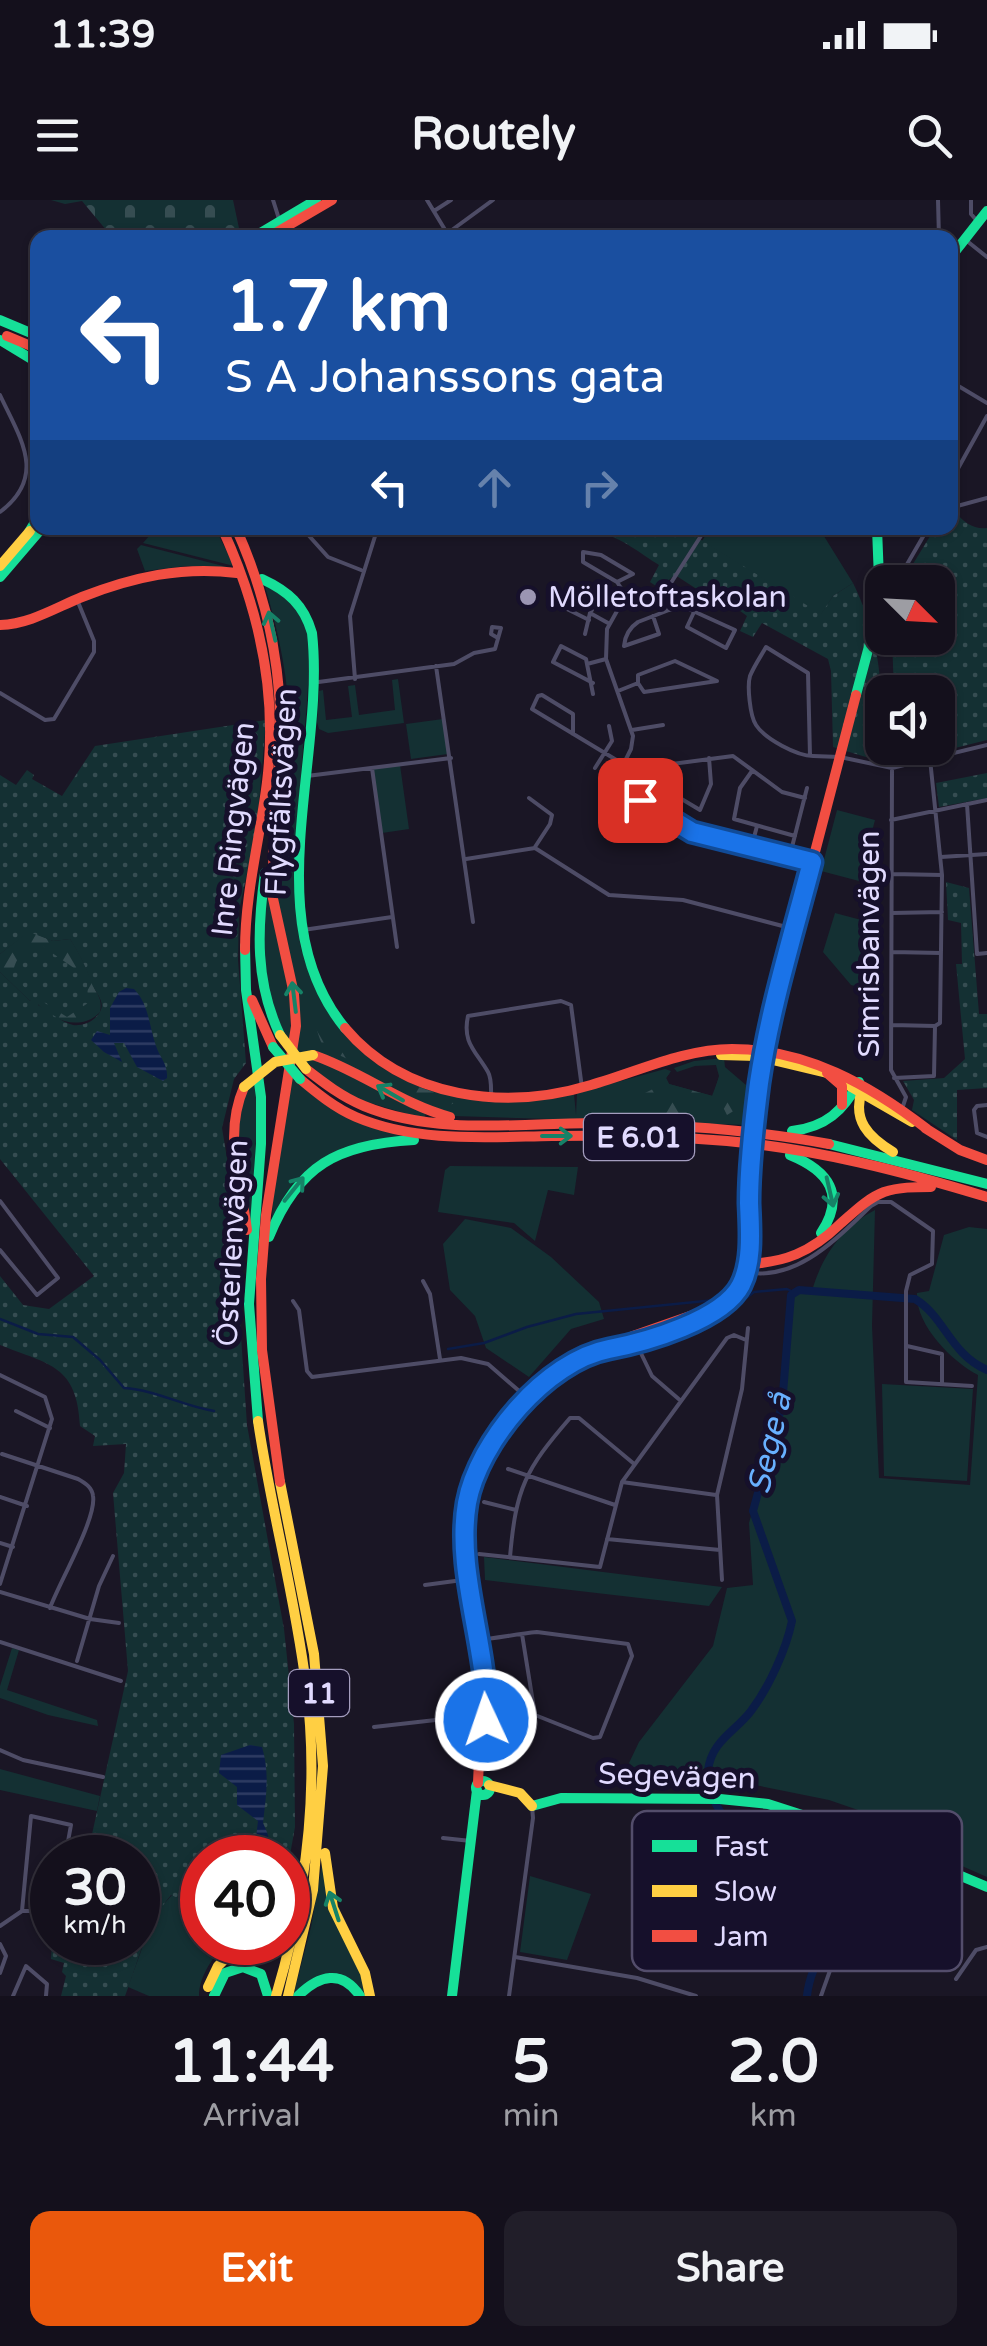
<!DOCTYPE html>
<meta charset="utf-8">
<style>
body{margin:0;font-family:"Varela Round",sans-serif;background:#211e29;color:#f1f3f6;height:100vh;display:flex;flex-direction:column;font-size:38px;white-space:nowrap}
*{box-sizing:border-box;margin:0}
p{font-size:32px;color:#9d9da3}
.icon{flex:none;width:55px;height:55px;fill:none;stroke:currentColor;stroke-width:2;stroke-linecap:round;stroke-linejoin:round}
.map{position:relative;height:1796px;overflow:hidden}
.details{display:flex;flex-direction:column;background:#14101c;flex:1}
.details>*{flex:none}
.hud{position:absolute;left:30px;top:30px;width:928px;height:305px;border-radius:20px;box-shadow:0 2px 8px #0004,0 0 0 2px #33303b;background:#1a4fa0;color:#fff;overflow:hidden}
.needle{width:65px;rotate:114deg}
.controls{position:absolute;left:865px;top:365px;display:grid;gap:20px}
.controls a{display:grid;place-items:center;width:90px;height:90px;border-radius:20px;background:#14101c;box-shadow:0 2px 8px #0004,0 0 0 2px #33303b;font-size:50px}
.speed{position:absolute;left:30px;top:1635px;display:flex;gap:20px;font-size:50px;font-weight:700;text-align:center}
.speed>*{display:grid;place-content:center;width:130px;height:130px;border-radius:50%;background:#14101c;box-shadow:0 2px 8px #0004,0 0 0 2px #33303b;line-height:1}
.speed small{font-size:25px;font-weight:400}
.speed .limit{border:15px solid #d22;background:#fff;color:#111}
.pin{position:absolute;display:grid;place-items:center;width:85px;height:85px;color:#fff;margin:-42px;border-radius:20px;box-shadow:0 5px 15px #0006}
.me{position:absolute;width:110px;margin:-55px;rotate:357deg;stroke-linejoin:round;filter:drop-shadow(0 0 8px #0008)}
.turn{display:flex;align-items:center;gap:35px;height:210px;padding:0 30px;font-size:45px}
.turn .icon{width:130px;height:130px;stroke-width:2.5}
.turn b{display:block;font-size:70px;line-height:85px}
.lanes{display:flex;align-items:center;height:95px;padding:0 30px;background:#0003;justify-content:center;gap:50px;direction:ltr}
.lanes .off{opacity:.35}
.eta{display:flex;justify-content:space-evenly;align-items:center;height:170px;text-align:center}
.eta b{font-size:60px;font-weight:700;line-height:70px}
.action{display:flex;gap:20px;margin-top:auto;padding:20px 30px}
.action a{flex:1;height:115px;border-radius:20px;background:#ea580c;color:#fff;font-size:40px;font-weight:700;line-height:115px;text-align:center}
.action a+a{background:#211e29;color:#f1f3f6}
.status{display:flex;justify-content:space-between;align-items:center;height:70px;padding:0 50px;background:#14101c;direction:ltr}
.status svg{height:28px;fill:currentColor}
header{display:flex;justify-content:space-between;align-items:center;height:130px;padding:0 30px;background:#14101c;font-size:45px;font-weight:700}
.map>svg:first-child{display:block}
</style>
<div class="status"><b>11:39</b><svg viewBox="0 0 49 12"><path d="M0 12V9h3v3zM5 12V6h3v6zM10 12V3h3v9zM15 12V0h3v12zM26 1h20v11H26zM47 4h2v5h-2z"/></svg></div>
<header><svg class="icon" aria-label="menu" viewBox="0 0 24 24"><path d="M4 6h16M4 12h16M4 18h16"/></svg>Routely<svg class="icon" aria-label="search" viewBox="0 0 24 24"><circle cx="10" cy="10" r="6"/><path d="M15 15l6 6"/></svg></header>
<div class="map">
<svg width="987" height="1796" viewBox="0 0 987 1796">
<defs>
<pattern id="forest-firs" width="22" height="20" patternUnits="userSpaceOnUse" patternTransform="scale(2.5)"><rect width="22" height="20" fill="#143033"/><path d="M5 1l3.5 6h-7zM16 11l3.5 6h-7z" fill="#364d52"/></pattern>
<pattern id="cemetery-stones" width="16" height="16" patternUnits="userSpaceOnUse" patternTransform="scale(2.5)"><rect width="16" height="16" fill="#143033"/><path d="M2 7V4a2 2 0 0 1 4 0v3zM10 15v-3a2 2 0 0 1 4 0v3z" fill="#364d52"/></pattern>
<pattern id="park-dots" width="8" height="8" patternUnits="userSpaceOnUse" patternTransform="scale(2.5)"><rect width="8" height="8" fill="#143033"/><path d="M2 2h.1M6 6h.1" fill="none" stroke="#364d52" stroke-width="1.8" stroke-linecap="round"/></pattern>
<pattern id="water-rules" width="6" height="5" patternUnits="userSpaceOnUse" patternTransform="scale(2.5)"><rect width="6" height="5" fill="#0b1c47"/><path d="M0 2.5h6" fill="none" stroke="#2e3c63"/></pattern>
</defs>
<rect width="100%" height="100%" fill="#1a1625"/>
<!-- green -->
<path fill="#143033" d="M156 328H215L234 366 143 343Z
M710 328H819L853 383 833 396 821 415 702 341Z
M141 345 235 369 186 366 145 371 137 349Z
M264 383C282 391 301 404 307 424 313 443 309 465 308 485 306 525 300 566 300 607 300 651 290 717 304 759 349 888 449 914 574 894L576 915 577 893 665 869 671 871 666 878 669 884 713 896 719 876 716 865 695 866 677 872 674 868 694 861 724 858 725 867 746 885 749 925 453 916 297 853C288 785 276 717 276 648 276 617 287 587 289 557 293 499 281 439 264 383Z
M398 479 404 523 328 533 319 529 317 522 319 491 323 490 326 520 352 517 348 486 355 485 359 515 395 510 392 480Z
M443 519 448 554 411 559 406 524Z
M400 565 409 629 382 633 373 569Z
M837 610 875 620 859 681 821 671Z
M269 676 290 792 291 845C255 779 261 748 269 676Z
M835 713 880 725 879 792 851 785 823 752Z
M301 858 320 859 426 913 424 919 347 896Z
M257 876 259 892 250 1034 235 950 237 907Z
M292 877 307 891 406 936 328 956 272 1022 273 988Z
M450 966 578 967 574 995 548 990 535 1041 514 1023 438 1012 445 970Z
M875 1010 872 1126 879 1278 970 1285 978 1175C951 1161 915 1124 917 1093L929 1091 944 1035 969 1027 987 1029V1677L889 1634 887 1620 829 1600 730 1580 651 1583 629 1563 639 1542 713 1446 727 1388 753 1385 749 1323 782 1205 791 1095 795 1090 812 1091C822 1056 842 1027 875 1010Z
M465 1019 511 1028 551 1057 599 1102 604 1119 571 1129 529 1177 486 1148 475 1116 450 1090 443 1044Z
M882 1184 973 1189 967 1281 884 1276Z
M484 1357 722 1387 709 1406 485 1380Z
M12 1448 19 1450 7 1490 97 1520 98 1526 48 1515 0 1498V1486Z
M0 1569 100 1596 97 1611 0 1590Z
M323 1658 368 1796 339 1773 293 1796 311 1727Z
M530 1676 591 1694 567 1760 520 1752Z
M172 1695 202 1709V1742L226 1743C213 1757 199 1776 199 1796H149L128 1787 154 1715Z"/>
<!-- forest -->
<path fill="url(#forest-firs)" d="M29 731 53 741 70 739C80 754 86 767 92 782 96 795 103 797 100 812 81 833 46 820 33 797L30 801 0 772V754Z
M313 801 342 835 389 877 460 901C411 925 372 859 327 852 317 839 313 816 313 801Z
M671 871 666 878 669 884 712 896 720 875 726 881 746 885 745 910 740 907 727 915 722 905 696 920 671 913 663 916 662 908 668 903 663 891 650 908 651 915 643 917 638 911 637 897 653 889V883L662 880Z"/>
<!-- cemetery -->
<path fill="url(#cemetery-stones)" d="M51 0H233L240 33 234 38 112 37 82 1 65 4Z"/>
<!-- park -->
<path fill="url(#park-dots)" d="M956 312C962 322 975 330 987 328V540L899 562 894 556V548H938V492H894L892 438H938V382H902L935 328H950V315Z
M551 328H682L821 414 833 396 853 383C882 442 885 497 879 561L833 547 831 471 828 459 762 423 753 437 740 431 747 416 728 402 720 404 675 375 659 388 650 382 659 365C641 354 621 337 600 333 583 330 568 333 551 328Z
M266 520 257 626 239 711 238 760 246 863 234 879 222 928 240 1037 239 1106 247 1225 284 1429 294 1524 295 1627 288 1666V1658H202V1709L171 1695C144 1727 140 1758 125 1796H61L66 1776 62 1772 64 1763 51 1759 52 1742 66 1745V1751L68 1743 138 1742V1658L87 1657 128 1471 113 1293 124 1273 126 1244 93 1246 95 1236 80 1226C77 1165 50 1165 0 1145V1076L23 1105 49 1109 94 1076 0 959V772L30 801 33 795 12 776C16 756 22 750 42 746L87 777 88 803 67 817 40 800 38 805C48 811 61 822 73 825 81 826 90 823 95 818 110 804 96 795 91 782 86 766 79 754 70 739L53 741 29 732 0 754V575L16 585 27 570 34 575 32 579 62 596 95 546Z
M987 573V598L939 607 936 583Z
M946 682 969 688 979 814H987V888L957 890V940L912 910 914 900 903 881 944 878 965 859 956 764H962L961 723 948 720Z"/>
<!-- water -->
<path fill="url(#water-rules)" d="M126 788 134 789C149 804 149 826 156 846 160 858 168 864 167 878L163 881 137 867 124 843H114L122 862 104 852 91 840 97 831 110 835V808L119 792Z
M250 1545 262 1547C270 1574 266 1596 263 1623 266 1630 273 1642 265 1650L256 1638 258 1621 237 1605V1587L219 1573 221 1555Z"/>
<g fill="none" stroke-linecap="round" stroke-linejoin="round">
<!-- stream -->
<path stroke="#0b1c47" stroke-width="2.5" d="M722 1104 736 1106 754 1092 787 1089 793 1092
M0 1119 38 1134 73 1137 100 1160 124 1188C156 1190 183 1206 214 1211
M448 1149 484 1143 527 1127 576 1114 715 1100"/>
<!-- river -->
<path stroke="#0b1c47" stroke-width="8" d="M807 1796C811 1755 846 1725 844 1681 841 1631 770 1649 741 1637 732 1633 727 1622 722 1614 714 1603 707 1585 708 1571 711 1541 735 1532 751 1511 769 1487 786 1450 792 1421L753 1311 782 1205 791 1095 799 1090 915 1099C945 1117 950 1154 987 1170"/>
<!-- street -->
<path stroke="#4e4c66" stroke-width="4" d="M273 0 279 19
M427 0 450 38
M938 0 939 38
M971 0V14L978 22
M434 11 451 0
M441 38 493 0
M967 41 987 57
M950 181 987 203
M0 195C20 238 48 276 0 312
M950 283 987 216
M950 308 987 298
M302 328 328 357 361 370
M706 328 669 386 629 400 617 411 607 429 606 459 633 536 631 549 614 583 693 632 812 662
M881 377 902 373 928 328
M617 382 583 362V352L601 355 633 374 617 382 629 400
M669 410 682 406 735 430 726 448 687 427 694 412
M590 413 608 423
M653 416 659 434 624 446C625 435 629 428 638 422L669 410 662 391
M589 420 563 407 570 392 593 407
M585 434 590 413 599 399
M587 464 586 459 561 446 553 462 593 483
M436 466 473 722
M355 479 350 416 377 330
M311 483 454 464 474 453 495 449 501 428 492 427 491 434 498 438
M618 491 638 483 644 492 717 481 675 461 638 475V483
M0 493 45 520 54 519 94 452V441L78 402
M593 494 587 464 606 459
M632 530 663 525
M573 534V514L542 495 538 496 532 509 623 564
M810 556 808 473 766 447C761 456 754 466 750 476 747 486 750 516 756 525 765 539 797 556 813 556L840 557 892 568 987 545
M372 568 397 747
M595 568 612 541 609 526
M892 568 891 870 906 897 902 909
M752 571 740 588 734 619 795 636
M307 576 451 558
M643 576 700 610 711 584 709 558
M638 585 649 567 733 556 782 592 805 598
M529 598 552 615 550 624 535 647
M967 604 977 754 987 753
M667 614 678 597
M891 620 987 600
M752 645 757 626
M792 647 807 588
M941 657 987 654
M466 659 535 648 609 695 683 700 794 729
M892 674 942 675
M892 713 942 712
M303 730 392 717
M892 752 941 753
M892 825 935 826
M894 878 934 876 935 826 940 823 942 675 930 559
M491 898C491 889 492 879 488 872 476 851 462 843 468 816L561 801 571 805 582 888
M987 905 977 906 974 910 977 933 987 937
M0 1001 58 1078 37 1095 0 1050
M746 1072C797 1082 837 1038 871 1006L878 1002H891L933 1031 932 1064 910 1075 906 1091V1182L972 1186
M423 1081 430 1094 440 1159
M293 1101 299 1110 307 1171 312 1177 461 1158 488 1164 525 1196
M636 1143 652 1176 681 1201
M907 1146 942 1154V1183
M0 1175 45 1197 52 1219 0 1384
M16 1211 50 1228
M2 1254 78 1279C85 1283 92 1287 93 1296 97 1318 59 1383 50 1408
M508 1269 615 1305
M622 1282 716 1295
M0 1297 27 1306
M484 1302 516 1310
M607 1339 720 1350
M0 1343 13 1347
M479 1354 600 1367 622 1282 727 1138 734 1135 746 1140
M510 1357C516 1288 525 1270 570 1218H579L633 1263
M722 1380 717 1295 742 1189 748 1128
M425 1385 470 1379
M0 1392 90 1419 119 1423
M478 1440C498 1438 517 1434 537 1432L628 1444 632 1456 600 1537 593 1538 535 1515 522 1434
M0 1442 121 1481
M77 1461 99 1386 113 1356
M374 1527 462 1517 486 1521
M0 1550 23 1560 103 1577
M813 1621C812 1644 841 1651 849 1671 860 1696 830 1769 821 1796
M443 1638 471 1641
M22 1711 31 1616 71 1625 65 1658
M0 1726 22 1711H52
M0 1744 6 1756 0 1773
M906 1746 910 1712 930 1664
M515 1757 637 1778 696 1796
M956 1779 976 1750 987 1747
M13 1796 26 1766 47 1784 46 1796
M509 1796 533 1618 532 1606"/>
<!-- fast -->
<path stroke="#16e098" stroke-width="10" d="M252 38 316 0
M950 58 987 11
M0 120 38 136
M0 140 38 163
M29 332 38 317
M0 377 42 328
M262 379C288 391 304 405 312 433 326 558 256 720 345 828
M856 495 880 405 877 328
M265 673C257 730 255 782 280 835
M245 746 246 790 261 897V944L249 1104 258 1221
M792 931C826 927 843 911 859 882
M829 944 987 984
M790 955C829 971 846 995 821 1033
M269 1037C298 965 338 944 414 940
M476 1588a7 7 0 1 1 14 0a7 7 0 1 1-14 0Z
M532 1606 561 1598 720 1599 768 1604 861 1634 987 1687
M214 1796 225 1773 243 1767 261 1774 268 1796
M298 1796C319 1775 342 1769 360 1796
M452 1796 477 1590"/>
<!-- slow -->
<path stroke="#ffcf43" stroke-width="10" d="M0 366 30 331
M721 855 756 856 827 873 912 922
M862 890C852 920 868 937 893 952
M615 1149 692 1122
M258 1221C271 1310 295 1396 306 1485 320 1590 306 1695 276 1796
M280 1282 314 1454 323 1566 313 1690 288 1796
M489 1585 520 1593 532 1606
M325 1653 333 1708 365 1773 370 1796
M288 1695 299 1671
M208 1787 218 1766 242 1742"/>
<!-- jam -->
<path stroke="#f24e42" stroke-width="10" d="M267 38 332 0
M7 136 38 149
M222 328C259 408 278 493 267 582 260 639 245 693 245 750
M236 328C280 426 288 512 274 618
M0 425C30 424 55 408 82 397 133 377 182 366 237 373
M275 614 272 694 294 794 296 826 266 1015 261 1079 262 1150 280 1282
M252 800 273 847
M345 828C405 899 505 911 591 885 637 872 684 849 732 849 806 849 870 885 927 929
M313 855C361 871 401 904 450 917
M306 869C324 883 342 897 364 906 439 937 528 922 607 923 682 925 756 930 829 944
M827 873 842 886V905
M300 879C318 894 335 908 356 917 417 943 487 937 552 936 610 935 669 936 727 941 816 949 902 971 987 997
M244 887C223 935 241 981 247 1030
M754 924 776 801 856 495
M925 928 960 950 987 960
M749 1007 752 951
M746 1064C784 1063 811 1052 839 1025 853 1013 866 999 884 992 899 987 915 987 931 987
M746 1065 750 1038 749 1006
M499 1233 547 1182
M478 1583 482 1492 465 1321 475 1276 494 1231 540 1181 633 1136 713 1108 730 1094 745 1071"/>
<!-- fast-bridge -->
<path stroke="#16e098" stroke-width="10" d="M273 847 300 879"/>
<!-- slow-bridge -->
<path stroke="#ffcf43" stroke-width="10" d="M280 835 306 869
M244 887 275 862 313 855"/>
<!-- jam-bridge -->
<path stroke="#f24e42" stroke-width="10" d="M752 951 754 924"/>
</g>
<!-- one-way arrows -->
<defs><path id="oneway-shaft" d="M-6 0H5M1.5-3L5.5 0L1.5 3" fill="none" stroke-width="1.6" stroke-linecap="round" stroke-linejoin="round" transform="scale(2.5)"/></defs>
<g stroke="#168267">
<use href="#oneway-shaft" transform="translate(272 426) rotate(-103)"/>
<use href="#oneway-shaft" transform="translate(294 797) rotate(-97)"/>
<use href="#oneway-shaft" transform="translate(390 893) rotate(-150)"/>
<use href="#oneway-shaft" transform="translate(557 936)"/>
<use href="#oneway-shaft" transform="translate(294 989) rotate(-51)"/>
<use href="#oneway-shaft" transform="translate(830 992) rotate(77)"/>
<use href="#oneway-shaft" transform="translate(334 1706) rotate(-108)"/>
</g>
<g fill="none" stroke-linecap="round" stroke-linejoin="round">
<defs>
<path id="route" d="M486 1520C489 1450 455 1373 467 1303 478 1242 546 1161 609 1149 646 1142 723 1120 741 1085 753 1061 750 1029 749 1003 749 963 754 922 759 883 770 808 793 735 812 662L692 632 640 600"/>
</defs>
<!-- route casing -->
<use href="#route" stroke="#114b97" stroke-width="25"/>
<!-- route -->
<use href="#route" stroke="#1a73e8" stroke-width="18"/>
</g>
<!-- markers -->
<circle fill="#9b95b3" stroke="#16102b" stroke-width="4" cx="528" cy="397" r="10"/>
<g text-anchor="middle" stroke-width="10" stroke-linejoin="round" paint-order="stroke">
<!-- shield labels -->
<g fill="#16102b" stroke="#a49dbf" stroke-width="2.5">
<rect x="584" y="914" width="110" height="46" rx="8"/>
<rect x="289" y="1470" width="60" height="46" rx="8"/>
</g>
<g font-size="28" font-weight="bold" fill="#e1daff">
<text x="639" y="947">E 6.01</text>
<text x="319" y="1503">11</text>
</g>
<!-- poi labels -->
<g font-size="30" fill="#e1daff" stroke="#16102b" text-anchor="start">
<text x="548" y="407">Mölletoftaskolan</text>
</g>
<!-- street labels -->
<g font-size="30" fill="#e1daff" stroke="#16102b">
<text transform="translate(281 592) rotate(-87)" y="10">Flygfältsvägen</text>
<text transform="translate(233 629) rotate(-84)" y="10">Inre Ringvägen</text>
<text transform="translate(869 744) rotate(-90)" y="10">Simrisbanvägen</text>
<text transform="translate(232 1043) rotate(-87)" y="10">Österlenvägen</text>
<text transform="translate(677 1576) rotate(2)" y="10">Segevägen</text>
</g>
<!-- water labels -->
<g font-size="32" font-style="italic" fill="#68b0ff" stroke="#16102b">
<text transform="translate(769 1243) rotate(-77)" y="11">Sege å</text>
</g>
</g>
<!-- legend -->
<rect x="632" y="1611" width="330" height="160" rx="15" fill="#16102b" stroke="#534d6b" stroke-width="2.5"/>
<rect x="652" y="1640" width="45" height="12" fill="#16e098"/>
<rect x="652" y="1685" width="45" height="12" fill="#ffcf43"/>
<rect x="652" y="1730" width="45" height="12" fill="#f24e42"/>
<g font-size="28" fill="#e1daff">
<text x="714" y="1656">Fast</text>
<text x="714" y="1701">Slow</text>
<text x="714" y="1746">Jam</text>
</g>
</svg>
<div class="controls">
<a><svg class="needle" viewBox="-14 -14 28 28"><path d="M0-13l5 13h-10z" fill="#e53935"/><path d="M0 13l5-13h-10z" fill="#9d9da3"/></svg></a>
<a><svg class="icon" aria-label="sound" viewBox="0 0 24 24"><path d="M4 9h4l5-4v14l-5-4H4zM17 9q2 3 0 6"/></svg></a>
</div>
<div class="speed"><div>30<small>km/h</small></div><div class="limit">40</div></div>
<div class="pin" style="left:640px;top:600px;background:#d93025"><svg class="icon" aria-label="arrive" viewBox="0 0 24 24"><path d="M6 21V4h12l-3 4 3 4H6"/></svg></div>
<svg class="me" style="left:486px;top:1520px" viewBox="-20 -20 40 40"><circle r="17" fill="#1a73e8" stroke="#fff" stroke-width="3"/><path d="M0-11L8 9 0 5-8 9z" fill="#fff"/></svg>
<div class="hud">
<div class="turn"><svg class="icon" aria-label="left" viewBox="0 0 24 24"><path d="M17 20v-9H6M10 6l-5 5 5 5"/></svg><div><b>1.7 km</b>S A Johanssons gata</div></div>
<div class="lanes"><svg class="icon" aria-label="left" viewBox="0 0 24 24"><path d="M17 20v-9H6M10 6l-5 5 5 5"/></svg><svg class="icon off" aria-label="ahead" viewBox="0 0 24 24"><path d="M12 20V5M6 11l6-6 6 6"/></svg><svg class="icon off" aria-label="right" viewBox="0 0 24 24"><path d="M7 20v-9h11M14 6l5 5-5 5"/></svg></div>
</div>
</div>
<section class="details">
<div class="eta">
<div><b>11:44</b><p>Arrival</p></div>
<div><b>5</b><p>min</p></div>
<div><b>2.0</b><p>km</p></div>
</div>
<div class="action"><a>Exit</a><a>Share</a></div>
</section>
